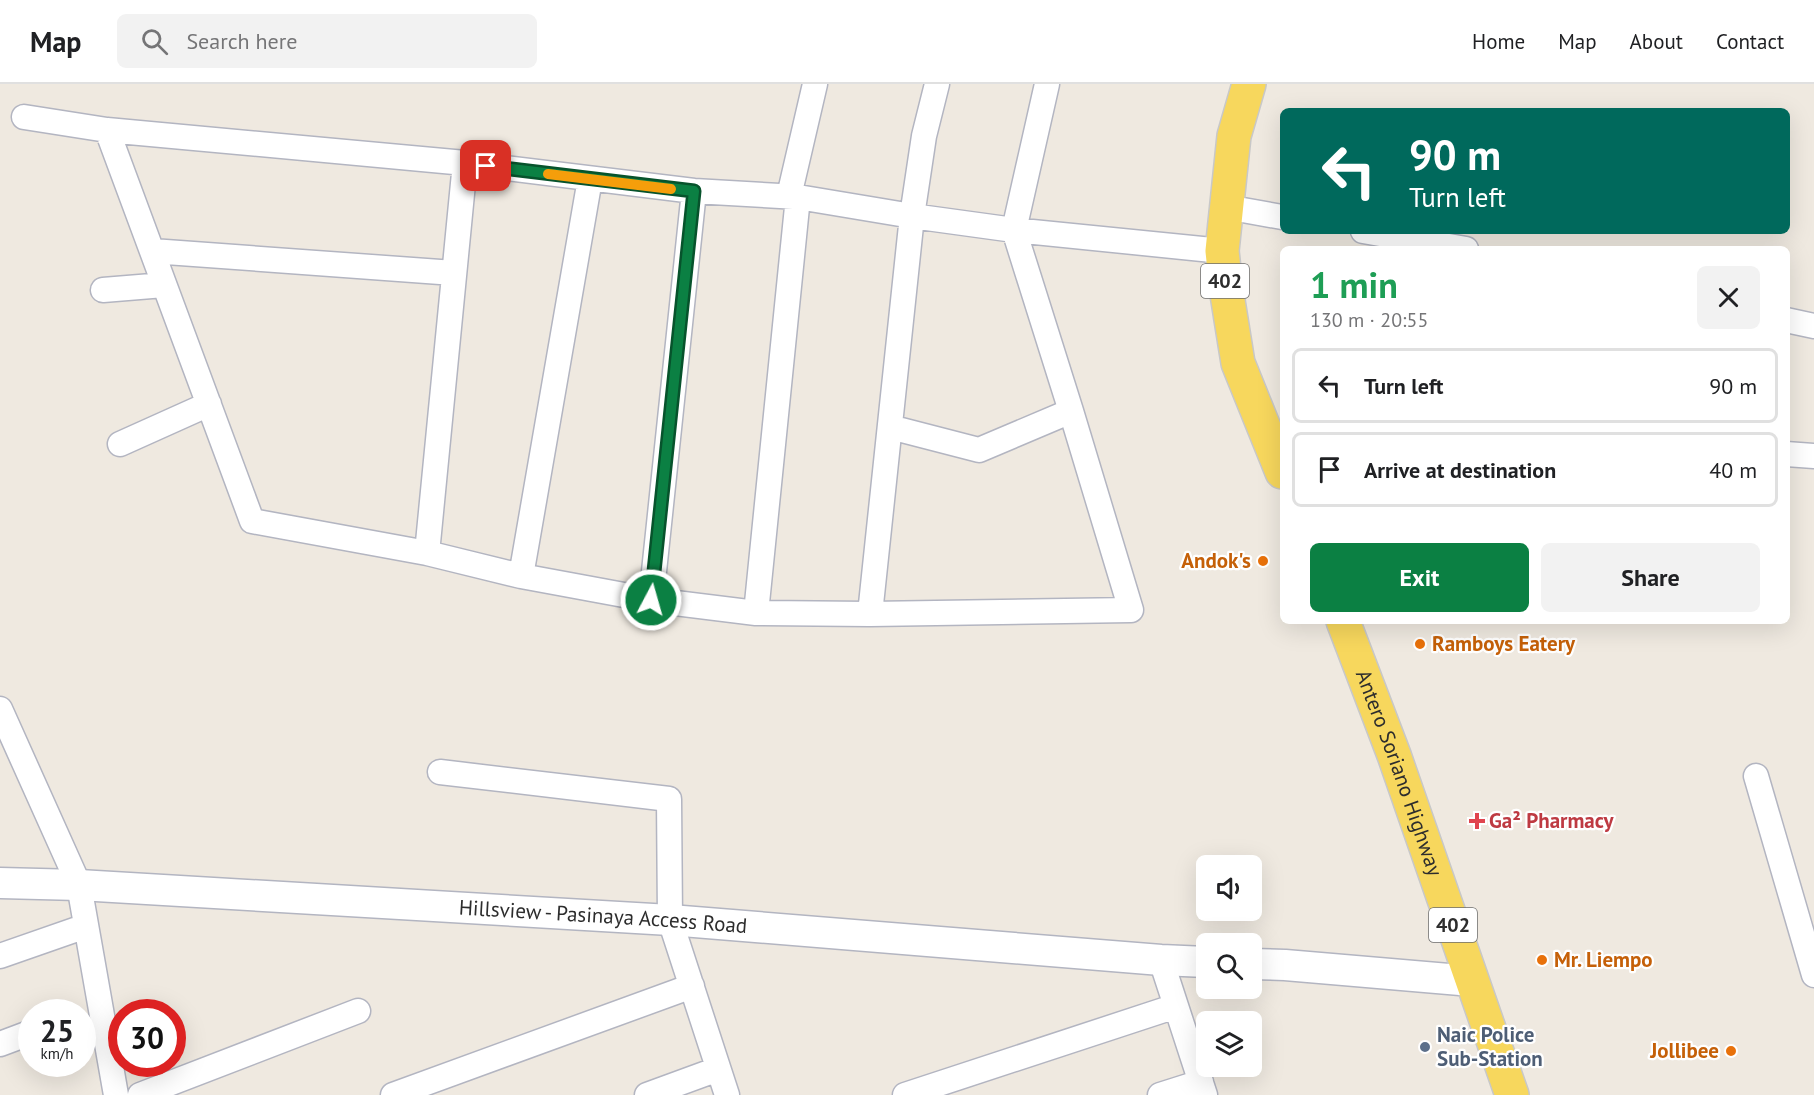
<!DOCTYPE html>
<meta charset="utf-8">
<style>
body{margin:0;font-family:"PT Sans",sans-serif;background:#f2f2f2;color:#202124;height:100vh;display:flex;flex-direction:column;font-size:22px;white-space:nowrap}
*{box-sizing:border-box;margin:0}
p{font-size:20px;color:#757577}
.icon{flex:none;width:33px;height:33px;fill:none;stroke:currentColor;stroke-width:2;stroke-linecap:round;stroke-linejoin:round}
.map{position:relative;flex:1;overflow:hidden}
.sheet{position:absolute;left:1280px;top:162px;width:510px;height:378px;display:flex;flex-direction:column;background:#fff;border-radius:9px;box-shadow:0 6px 24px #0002}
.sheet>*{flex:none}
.banner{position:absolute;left:1280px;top:24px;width:510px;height:126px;border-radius:9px;box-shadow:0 6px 24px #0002;background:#00695c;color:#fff;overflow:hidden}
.tools{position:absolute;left:1196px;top:771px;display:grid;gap:12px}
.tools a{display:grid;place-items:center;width:66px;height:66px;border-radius:9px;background:#fff;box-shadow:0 6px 24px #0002;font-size:30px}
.speed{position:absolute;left:18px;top:915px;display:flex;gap:12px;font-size:30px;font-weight:700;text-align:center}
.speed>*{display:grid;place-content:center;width:78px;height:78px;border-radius:50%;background:#fff;box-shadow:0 6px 24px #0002;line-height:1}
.speed small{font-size:15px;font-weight:400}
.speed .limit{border:9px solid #d22;background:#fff;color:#111}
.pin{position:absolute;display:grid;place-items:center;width:51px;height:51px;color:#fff;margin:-26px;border-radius:12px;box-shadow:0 3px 9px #0006}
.me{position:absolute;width:66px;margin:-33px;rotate:6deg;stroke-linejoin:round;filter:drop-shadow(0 0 4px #0008)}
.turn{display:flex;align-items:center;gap:21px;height:126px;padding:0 30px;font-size:27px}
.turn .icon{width:78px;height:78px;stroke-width:2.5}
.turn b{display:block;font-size:42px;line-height:51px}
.round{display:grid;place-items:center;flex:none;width:63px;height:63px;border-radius:9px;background:#f2f2f2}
.summary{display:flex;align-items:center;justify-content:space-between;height:102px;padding:0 30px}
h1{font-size:36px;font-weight:700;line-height:45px;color:#1e9e55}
.action{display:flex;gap:12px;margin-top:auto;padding:12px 30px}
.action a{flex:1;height:69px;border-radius:9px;background:#0b8043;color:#fff;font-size:24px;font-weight:700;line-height:69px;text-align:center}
.action a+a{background:#f2f2f2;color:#202124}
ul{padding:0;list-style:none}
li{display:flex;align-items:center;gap:18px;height:75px;margin:0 12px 9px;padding:0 18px;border:3px solid #e0e0e0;border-radius:9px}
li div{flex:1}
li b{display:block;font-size:22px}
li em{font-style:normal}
header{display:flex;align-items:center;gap:36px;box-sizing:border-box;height:84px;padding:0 30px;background:#fff;border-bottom:2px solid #e0e0e0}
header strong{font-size:28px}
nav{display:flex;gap:33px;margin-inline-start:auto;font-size:21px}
.search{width:420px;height:54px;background:#f2f2f2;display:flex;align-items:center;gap:15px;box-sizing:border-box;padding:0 21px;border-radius:9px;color:#757577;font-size:22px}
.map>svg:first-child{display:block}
</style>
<header>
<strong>Map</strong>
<div class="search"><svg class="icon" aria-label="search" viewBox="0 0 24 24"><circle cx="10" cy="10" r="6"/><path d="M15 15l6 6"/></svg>Search here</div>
<nav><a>Home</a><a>Map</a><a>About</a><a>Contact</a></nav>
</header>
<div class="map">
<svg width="1814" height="1011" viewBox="0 0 1814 1011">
<rect width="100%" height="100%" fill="#efe9e0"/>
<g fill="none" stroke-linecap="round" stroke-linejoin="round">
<defs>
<path id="minor" d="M24 33 107 46 465 79 694 107 798 113 912 132 1014 146 1222 167
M107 46 252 437 427 469 521 492 651 516 756 529 870 530 1131 526 1071 327 1014 146 1047 0
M789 112 815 0
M1226 123 1282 133
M1363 147 1466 165
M152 167 454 189
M103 206 164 201
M1786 236 1814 242
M890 343 979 366 1071 327
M120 360 209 320
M1786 370 1814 372
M427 469 465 79
M521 492 590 95
M651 516 694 107
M756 529 798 113
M870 530 912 132 924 52 937 0
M0 625 79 801 116 1011
M440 688 669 715 670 836 727 1011
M1756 692 1814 891
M0 872 86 842
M1161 876 1205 1011
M0 960 32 948
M140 1011 358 927
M393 1011 692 902
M647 1011 718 985
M905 1011 1176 922
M1160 1011 1201 998"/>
<g id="tertiary">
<path id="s1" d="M0 799 79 801 670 836 1161 876 1206 878"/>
<path d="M1251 880 1285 881 1472 897"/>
</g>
<g id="primary">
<path d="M1249 0 1234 52 1222 167 1226 204 1238 279 1282 388"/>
<path id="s2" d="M1343 537 1394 671 1512 1011"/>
</g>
</defs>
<!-- minor casing -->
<use href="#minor" stroke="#b3b5c1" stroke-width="27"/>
<!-- tertiary casing -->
<use href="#tertiary" stroke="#b3b5c1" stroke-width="33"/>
<!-- primary casing -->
<use href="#primary" stroke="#c8c8c8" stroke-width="36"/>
<!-- minor -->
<use href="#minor" stroke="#fff" stroke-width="24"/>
<!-- tertiary -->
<use href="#tertiary" stroke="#fff" stroke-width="30"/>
<!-- primary -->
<use href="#primary" stroke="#f7d75d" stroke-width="33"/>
</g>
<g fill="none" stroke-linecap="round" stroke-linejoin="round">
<defs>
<path id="route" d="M486 82 694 107 651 516"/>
</defs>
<!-- route casing -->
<use href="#route" stroke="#07532c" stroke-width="15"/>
<!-- route -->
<use href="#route" stroke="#0b8043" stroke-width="10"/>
<!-- slow -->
<path stroke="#f59e0b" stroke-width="10" d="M548 90 671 105"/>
</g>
<!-- markers -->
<g fill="#e8710a" stroke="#fff" stroke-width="2">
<circle cx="1263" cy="477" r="6"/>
<circle cx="1420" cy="560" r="6"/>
<circle cx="1542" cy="876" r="6"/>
<circle cx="1731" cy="967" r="6"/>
</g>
<path fill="#e0444e" stroke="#fff" stroke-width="2" d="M1474 728h6v6h6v6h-6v6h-6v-6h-6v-6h6z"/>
<circle fill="#5c6f8a" stroke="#fff" stroke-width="2" cx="1425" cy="963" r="6"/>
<g text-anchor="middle" stroke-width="4.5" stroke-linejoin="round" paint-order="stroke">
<!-- shield labels -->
<g fill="#fff" stroke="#6c6c6c" stroke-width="1.5">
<rect x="1201" y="180" width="48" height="34" rx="4.5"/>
<rect x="1429" y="824" width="48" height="34" rx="4.5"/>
</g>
<g font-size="20" font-weight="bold" fill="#2d2d2d">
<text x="1225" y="204">402</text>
<text x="1453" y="848">402</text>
</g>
<!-- food labels -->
<g font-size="21" font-weight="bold" fill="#c56008" stroke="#fff" text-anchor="end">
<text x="1251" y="484">Andok's</text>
<text x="1432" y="567" text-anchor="start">Ramboys Eatery</text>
<text x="1554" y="883" text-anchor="start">Mr. Liempo</text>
<text x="1719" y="974">Jollibee</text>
</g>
<!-- street labels -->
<g font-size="21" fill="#2d2d2d" stroke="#fff">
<text dy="7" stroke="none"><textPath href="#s2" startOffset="162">Antero Soriano Highway</textPath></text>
<text dy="7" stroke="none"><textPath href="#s1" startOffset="604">Hillsview - Pasinaya Access Road</textPath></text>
</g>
<!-- health labels -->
<g font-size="21" font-weight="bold" fill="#be3a42" stroke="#fff" text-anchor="start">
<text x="1489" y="744">Ga² Pharmacy</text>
</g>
<!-- service labels -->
<g font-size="21" font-weight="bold" fill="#4e5e75" stroke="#fff" text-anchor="start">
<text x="1437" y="958">Naic Police<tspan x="1437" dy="24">Sub-Station</tspan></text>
</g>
</g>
</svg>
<div class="tools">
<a><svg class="icon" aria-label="sound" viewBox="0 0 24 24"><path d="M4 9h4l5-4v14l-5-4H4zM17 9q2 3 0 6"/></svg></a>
<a><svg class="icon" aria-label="search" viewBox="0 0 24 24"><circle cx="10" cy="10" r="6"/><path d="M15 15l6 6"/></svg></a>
<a><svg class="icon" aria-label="layers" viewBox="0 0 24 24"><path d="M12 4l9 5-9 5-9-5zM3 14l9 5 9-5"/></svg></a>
</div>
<div class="speed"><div>25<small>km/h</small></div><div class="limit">30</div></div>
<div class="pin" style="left:486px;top:82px;background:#d93025"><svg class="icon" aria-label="arrive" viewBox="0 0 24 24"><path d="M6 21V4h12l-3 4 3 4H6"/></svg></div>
<svg class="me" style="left:651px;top:516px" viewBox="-20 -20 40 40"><circle r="17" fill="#0b8043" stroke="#fff" stroke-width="3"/><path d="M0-11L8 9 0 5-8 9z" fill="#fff"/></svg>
<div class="banner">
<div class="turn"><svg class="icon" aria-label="left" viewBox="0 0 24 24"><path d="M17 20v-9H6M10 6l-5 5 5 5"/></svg><div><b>90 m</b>Turn left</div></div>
</div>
<section class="sheet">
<div class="summary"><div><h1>1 min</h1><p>130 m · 20:55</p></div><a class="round"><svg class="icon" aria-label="close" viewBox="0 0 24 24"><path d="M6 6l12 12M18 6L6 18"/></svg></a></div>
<ul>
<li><svg class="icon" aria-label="left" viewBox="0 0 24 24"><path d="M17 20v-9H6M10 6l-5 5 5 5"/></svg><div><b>Turn left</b></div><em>90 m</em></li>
<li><svg class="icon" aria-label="arrive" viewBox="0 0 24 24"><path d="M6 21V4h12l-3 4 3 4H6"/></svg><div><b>Arrive at destination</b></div><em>40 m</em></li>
</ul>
<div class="action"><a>Exit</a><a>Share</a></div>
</section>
</div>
